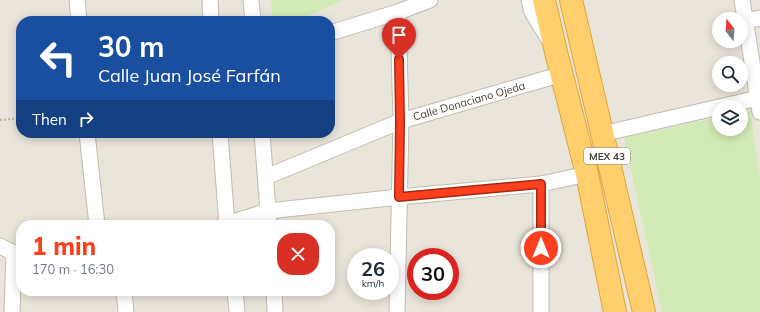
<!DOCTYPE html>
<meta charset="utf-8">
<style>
body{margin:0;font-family:Mulish,sans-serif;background:#f2f2f3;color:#1f2937;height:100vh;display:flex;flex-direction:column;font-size:15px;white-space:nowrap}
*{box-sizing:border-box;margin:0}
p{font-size:13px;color:#747a83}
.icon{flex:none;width:22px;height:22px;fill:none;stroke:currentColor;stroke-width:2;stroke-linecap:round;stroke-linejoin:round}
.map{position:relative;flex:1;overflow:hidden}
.sheet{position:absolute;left:16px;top:220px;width:319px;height:76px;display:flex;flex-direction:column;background:#fff;border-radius:16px;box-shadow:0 2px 10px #0003}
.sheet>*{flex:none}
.top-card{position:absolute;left:16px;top:16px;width:319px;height:122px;border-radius:16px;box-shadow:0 2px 10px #0003;background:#1a4fa0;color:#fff;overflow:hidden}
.needle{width:26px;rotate:343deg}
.tools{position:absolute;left:712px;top:12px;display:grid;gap:8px}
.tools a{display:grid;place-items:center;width:36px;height:36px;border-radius:50%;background:#fff;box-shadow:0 2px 10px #0003;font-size:20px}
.speed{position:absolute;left:347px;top:248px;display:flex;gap:8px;font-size:20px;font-weight:700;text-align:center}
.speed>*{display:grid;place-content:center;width:52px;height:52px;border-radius:50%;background:#fff;box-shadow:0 2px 10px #0003;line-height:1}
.speed small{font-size:10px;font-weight:400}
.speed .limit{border:6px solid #d22;background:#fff;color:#111}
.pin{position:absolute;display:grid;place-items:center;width:34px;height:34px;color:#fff;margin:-41px -17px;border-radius:50% 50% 50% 0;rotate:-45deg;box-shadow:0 0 4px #0007}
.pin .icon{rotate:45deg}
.me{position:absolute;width:44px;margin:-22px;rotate:0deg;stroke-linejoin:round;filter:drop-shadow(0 0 3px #0008)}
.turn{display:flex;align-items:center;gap:14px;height:84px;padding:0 16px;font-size:18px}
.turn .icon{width:52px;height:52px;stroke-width:2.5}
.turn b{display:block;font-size:28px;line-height:34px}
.then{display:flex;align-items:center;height:38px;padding:0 16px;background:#0003;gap:8px;font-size:15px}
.round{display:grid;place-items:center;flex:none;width:42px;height:42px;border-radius:16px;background:#f2f2f3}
.head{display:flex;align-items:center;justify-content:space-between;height:68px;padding:0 16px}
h1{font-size:24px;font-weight:800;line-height:30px;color:#fc3f1d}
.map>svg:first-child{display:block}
</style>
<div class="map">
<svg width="760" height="312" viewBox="0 0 760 312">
<rect width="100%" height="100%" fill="#f6f3ec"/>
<!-- residential -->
<path fill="#eae5da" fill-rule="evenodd" d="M0 0H760V312H0ZM719 19H741V41H719ZM21 21H330V133H21ZM719 63H741V85H719ZM719 107H741V129H719ZM21 225H330V291H21ZM356 257H390V291H356ZM416 257H450V291H416Z"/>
<!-- green -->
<path fill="#d2eab5" d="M271 0H343L297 21H273Z
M750 111 760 178V312H662L624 138 719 117V129H741V113Z"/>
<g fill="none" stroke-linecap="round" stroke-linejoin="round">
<defs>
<path id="minor" d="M77 0 79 21
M210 0 211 21
M251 0 253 21
M529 0 532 12 548 38
M742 0 760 112
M745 21 760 18
M330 33 398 12 430 0
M719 107 758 98
M87 133 97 225
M220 133 227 225
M262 133 269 225
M602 134 719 107
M266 177 401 121 562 74
M223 225 268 211 399 197 541 184 587 174
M0 246 14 253 21 254
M124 291 126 312
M235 291 237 312
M274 291 275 312
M12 312 14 253
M397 312 401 121 398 12
M541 312V184"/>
<path id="highway" d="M544 0 556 52 587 174 615 312
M571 0 644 312"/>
</defs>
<!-- minor casing -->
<use href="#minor" stroke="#c2bbae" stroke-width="17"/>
<!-- highway casing -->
<use href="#highway" stroke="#e0a43c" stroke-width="24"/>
<!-- path -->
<path stroke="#c4b79f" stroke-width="2.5" stroke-dasharray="2 2" stroke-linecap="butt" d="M0 120 21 118"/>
<!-- minor -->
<use href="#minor" stroke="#fff" stroke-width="15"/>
<!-- highway -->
<use href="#highway" stroke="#ffcf6e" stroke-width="22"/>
</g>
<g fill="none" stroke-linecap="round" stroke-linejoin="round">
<defs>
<path id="route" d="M399 59 400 121 399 197 541 184V248"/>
</defs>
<!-- route casing -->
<use href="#route" stroke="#a42913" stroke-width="10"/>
<!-- route -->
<use href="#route" stroke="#fc3f1d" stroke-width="7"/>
</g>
<g text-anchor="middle" stroke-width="3" stroke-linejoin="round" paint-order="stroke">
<!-- shield labels -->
<rect fill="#fff" stroke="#817c74" stroke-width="1" x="584" y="148" width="46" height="16" rx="3"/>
<g font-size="10" font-weight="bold" fill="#4b4439">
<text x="607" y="160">MEX 43</text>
</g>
<!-- street labels -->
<g font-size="11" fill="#4b4439" stroke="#fff">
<text transform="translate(469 101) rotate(-16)" y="4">Calle Donaciano Ojeda</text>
</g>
</g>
</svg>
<div class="tools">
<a><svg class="needle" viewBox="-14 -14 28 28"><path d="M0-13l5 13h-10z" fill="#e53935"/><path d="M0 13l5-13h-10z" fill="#747a83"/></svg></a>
<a><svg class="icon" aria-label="search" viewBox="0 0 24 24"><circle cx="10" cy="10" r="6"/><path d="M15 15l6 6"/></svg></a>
<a><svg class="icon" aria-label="layers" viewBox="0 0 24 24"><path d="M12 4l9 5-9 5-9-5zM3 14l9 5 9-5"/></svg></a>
</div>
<div class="speed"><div>26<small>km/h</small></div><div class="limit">30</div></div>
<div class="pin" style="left:399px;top:59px;background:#d93025"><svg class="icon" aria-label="arrive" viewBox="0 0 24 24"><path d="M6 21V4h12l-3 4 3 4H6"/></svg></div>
<svg class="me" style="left:541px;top:248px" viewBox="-20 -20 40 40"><circle r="17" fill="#fc3f1d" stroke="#fff" stroke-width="3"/><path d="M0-11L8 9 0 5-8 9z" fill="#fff"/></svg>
<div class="top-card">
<div class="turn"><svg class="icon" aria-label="left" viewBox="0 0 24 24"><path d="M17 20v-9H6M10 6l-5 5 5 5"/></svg><div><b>30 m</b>Calle Juan José Farfán</div></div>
<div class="then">Then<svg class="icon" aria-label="right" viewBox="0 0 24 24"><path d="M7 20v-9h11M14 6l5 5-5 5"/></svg></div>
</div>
<section class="sheet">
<div class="head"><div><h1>1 min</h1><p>170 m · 16:30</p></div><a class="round" style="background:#d93025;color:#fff"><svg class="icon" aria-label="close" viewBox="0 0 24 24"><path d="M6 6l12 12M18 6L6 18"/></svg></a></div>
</section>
</div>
